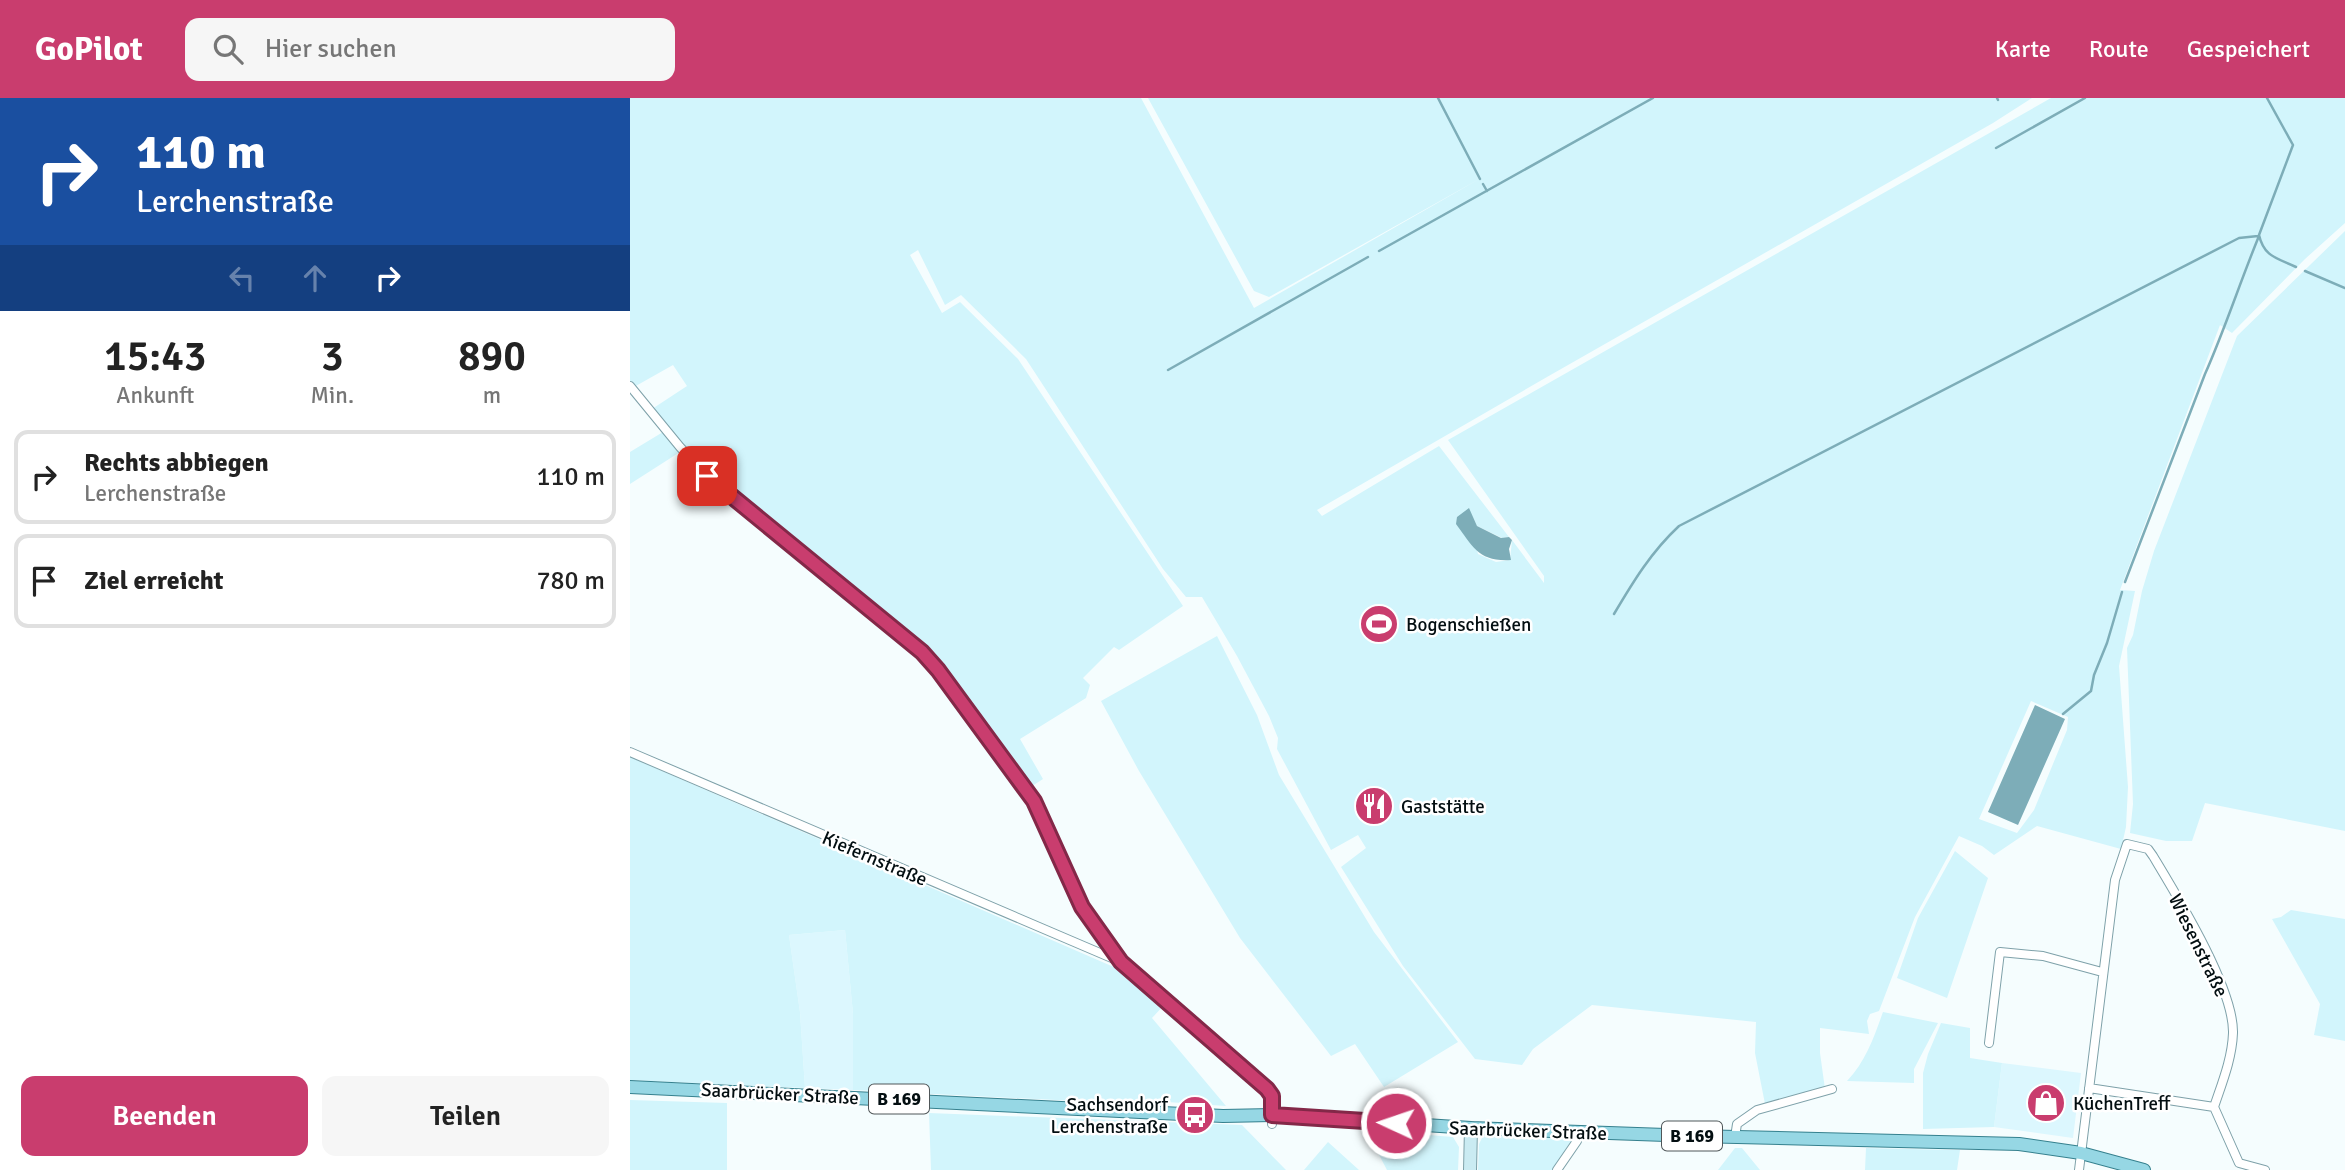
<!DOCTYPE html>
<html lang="de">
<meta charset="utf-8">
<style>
body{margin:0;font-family:Signika,sans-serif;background:#f6f6f6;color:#222;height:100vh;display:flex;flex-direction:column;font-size:26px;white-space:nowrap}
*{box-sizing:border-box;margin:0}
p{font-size:23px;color:#767676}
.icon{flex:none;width:38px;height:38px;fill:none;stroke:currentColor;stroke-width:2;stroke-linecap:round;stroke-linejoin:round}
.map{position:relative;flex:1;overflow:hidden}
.drawer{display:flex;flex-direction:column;background:#fff;width:630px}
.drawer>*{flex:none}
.guide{background:#1a4fa0;color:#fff;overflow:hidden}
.pin{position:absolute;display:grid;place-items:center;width:60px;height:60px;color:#fff;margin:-30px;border-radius:14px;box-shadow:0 4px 10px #0006}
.me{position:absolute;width:77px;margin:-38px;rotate:273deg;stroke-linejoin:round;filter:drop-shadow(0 0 5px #0008)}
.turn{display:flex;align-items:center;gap:24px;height:147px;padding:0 21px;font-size:32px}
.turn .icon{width:91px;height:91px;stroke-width:2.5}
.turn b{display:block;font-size:49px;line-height:60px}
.lanes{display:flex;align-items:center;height:66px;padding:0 21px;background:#0003;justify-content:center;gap:35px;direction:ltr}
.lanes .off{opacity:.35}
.eta{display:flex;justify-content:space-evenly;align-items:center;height:119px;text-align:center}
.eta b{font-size:42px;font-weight:600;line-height:49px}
.cta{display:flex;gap:14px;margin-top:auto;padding:14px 21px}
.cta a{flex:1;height:80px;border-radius:14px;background:#c93d6e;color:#fff;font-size:28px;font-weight:600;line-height:80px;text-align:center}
.cta a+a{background:#f6f6f6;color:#222}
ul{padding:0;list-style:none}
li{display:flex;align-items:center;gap:21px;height:94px;margin:0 14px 10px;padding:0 7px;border:4px solid #e0e0e0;border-radius:14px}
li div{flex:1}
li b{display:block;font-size:26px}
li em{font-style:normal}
header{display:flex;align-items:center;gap:42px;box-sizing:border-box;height:98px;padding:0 35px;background:#c93d6e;color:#fff}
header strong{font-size:33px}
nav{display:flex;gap:38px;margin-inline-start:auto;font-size:24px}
.search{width:490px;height:63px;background:#f6f6f6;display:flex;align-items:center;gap:18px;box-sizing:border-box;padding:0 24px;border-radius:14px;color:#767676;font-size:26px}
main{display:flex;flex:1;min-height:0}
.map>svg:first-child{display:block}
</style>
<header>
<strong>GoPilot</strong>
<div class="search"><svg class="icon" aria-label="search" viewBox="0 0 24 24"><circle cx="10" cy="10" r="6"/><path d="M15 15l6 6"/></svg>Hier suchen</div>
<nav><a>Karte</a><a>Route</a><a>Gespeichert</a></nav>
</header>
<main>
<section class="drawer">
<div class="guide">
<div class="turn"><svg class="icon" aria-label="right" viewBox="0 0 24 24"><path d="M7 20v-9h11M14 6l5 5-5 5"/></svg><div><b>110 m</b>Lerchenstraße</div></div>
<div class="lanes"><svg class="icon off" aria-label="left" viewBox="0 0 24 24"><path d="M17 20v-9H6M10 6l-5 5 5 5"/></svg><svg class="icon off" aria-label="ahead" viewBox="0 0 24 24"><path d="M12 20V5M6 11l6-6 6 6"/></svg><svg class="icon" aria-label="right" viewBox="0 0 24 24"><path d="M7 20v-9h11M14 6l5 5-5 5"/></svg></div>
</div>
<div class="eta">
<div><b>15:43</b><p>Ankunft</p></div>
<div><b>3</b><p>Min.</p></div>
<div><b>890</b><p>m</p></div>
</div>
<ul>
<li><svg class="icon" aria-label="right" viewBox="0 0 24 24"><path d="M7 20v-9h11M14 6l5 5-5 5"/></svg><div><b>Rechts abbiegen</b><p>Lerchenstraße</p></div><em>110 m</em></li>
<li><svg class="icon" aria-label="arrive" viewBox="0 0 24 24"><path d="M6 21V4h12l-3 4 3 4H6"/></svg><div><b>Ziel erreicht</b></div><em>780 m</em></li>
</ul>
<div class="cta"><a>Beenden</a><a>Teilen</a></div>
</section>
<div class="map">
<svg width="1715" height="1072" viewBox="0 0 1715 1072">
<rect width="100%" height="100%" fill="#f5fdfe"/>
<!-- built -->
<path fill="#dcf7fe" d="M215 832 223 916V992L175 990 170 914 159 837Z
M1372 965 1451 975 1443 1040 1364 1029Z"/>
<!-- green -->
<path fill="#d2f5fc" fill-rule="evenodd" d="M0 0H511L624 210 851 80 639 199 624 193 518 0H1402L1363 25 917 279 687 412 692 418 809 348 879 439 872 440 847 428 838 410 848 456 866 464 880 462 882 442 914 485V478L818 342 1421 0H1715V125L1675 161 1602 235 1590 227 1490 492 1505 493 1489 568 1498 689 1496 729 1491 751 1407 728 1364 757 1352 748 1329 738 1285 819 1249 913 1240 916 1237 923 1239 936 1190 930V955L1195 991 1135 1006 1125 955 1126 924 962 907 903 951 892 967 845 961 773 868 711 769 736 750 728 737 701 752 647 651 648 640 639 618 607 558 572 499H556L533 471 396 261 331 197 315 207 288 152 280 157 312 215 330 204 388 261 553 508 489 552 484 549 453 580 460 587 456 600 390 641 413 681 399 690 319 580 294 553 80 377 61 359 22 311 57 288 43 267 4 289 0 284ZM1401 603 1438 619 1437 632 1404 712 1387 735 1349 721Z
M1715 133V733L1575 705 1562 743H1536L1500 735 1503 706 1497 550 1503 537 1512 493 1524 453 1607 238Z
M33 334 50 354 0 386V354Z
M587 538 627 617 649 677 744 834 828 944 754 989 725 946 701 958 610 840 509 673 471 603Z
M0 659 493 873 535 906 522 920 596 1008 537 1004 506 1006 223 992V916L215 832 159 837 170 914 175 990 0 982Z
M1325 753 1358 780 1317 900 1267 880 1288 820Z
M1661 812 1715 821V943L1684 937 1690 906 1642 821 1651 819Z
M1253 914 1308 925 1284 971V985L1217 983C1236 963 1244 939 1253 914Z
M1311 925 1340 930V960L1372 965 1364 1029 1293 1031V975L1298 956Z
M0 1002 97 1005V1072H0Z
M299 1015 612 1027 656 1072H301Z
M736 1032 823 1039 829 1049 828 1072H757Z
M859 1037 945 1041 924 1072H848L849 1046 853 1038Z
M698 1044 729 1072H674Z
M1105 1050H1112L1130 1072H1088Z
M1236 1050 1324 1052H1330L1327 1072H1235Z"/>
<!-- water -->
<path fill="#7dadb8" d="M839 410 847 428 871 440 879 439 882 442 879 451 881 462C849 464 843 449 826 426L827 419Z
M1405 607 1435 621 1388 727 1358 714Z"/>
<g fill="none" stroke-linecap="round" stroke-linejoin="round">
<!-- stream -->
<path stroke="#7dadb8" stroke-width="2.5" d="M808 0 850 81
M1367 0 1368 2
M1637 0 1663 47 1629 137C1634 159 1647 160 1666 169
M1366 50 1455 0
M853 86 857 93
M749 153 1023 0
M1675 173 1715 190
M538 272 738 159
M1495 484 1575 276C1595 231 1610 184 1629 138
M984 516C1003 484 1021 454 1049 428L1609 140 1628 138
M1433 616 1461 593 1464 577 1477 545 1492 494"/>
<defs>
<path id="street" d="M0 288 50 349 77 378 292 554 308 572 404 703 413 719 452 809 491 864 637 991 642 998V1026
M0 654 491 864
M1359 945 1370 854 1413 858 1472 874
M1459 990 1584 1009 1609 1065 1635 1072
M1105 1039 1107 1026 1127 1012 1202 991
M927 1072 947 1043
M1449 1072 1485 782 1497 746 1518 751 1523 758C1547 798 1604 890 1603 935 1602 961 1592 985 1584 1009"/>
<path id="secondary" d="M840 1072 841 1030"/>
<path id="primary" d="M0 989 593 1018 642 1017 841 1030 1064 1038 1389 1046 1451 1055 1514 1072"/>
</defs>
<!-- street casing -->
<use href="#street" stroke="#7ea1a9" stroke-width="10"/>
<!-- secondary casing -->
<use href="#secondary" stroke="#7ea1a9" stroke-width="14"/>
<!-- primary casing -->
<use href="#primary" stroke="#35808e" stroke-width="14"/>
<!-- street -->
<use href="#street" stroke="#fff" stroke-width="8"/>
<!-- secondary -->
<use href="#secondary" stroke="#caebf2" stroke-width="12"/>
<!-- primary -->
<use href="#primary" stroke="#96d7e4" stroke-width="12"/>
</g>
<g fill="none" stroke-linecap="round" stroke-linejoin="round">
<defs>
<path id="route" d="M77 378 292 554 308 572 404 703 452 809 491 864 637 991 642 998V1017L766 1025"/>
</defs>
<!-- route casing -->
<use href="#route" stroke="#832848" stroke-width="18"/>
<!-- route -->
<use href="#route" stroke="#c93d6e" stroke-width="12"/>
</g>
<!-- icons -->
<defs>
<symbol id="stadium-disc" viewBox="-11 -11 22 22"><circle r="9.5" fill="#c93d6e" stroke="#fff"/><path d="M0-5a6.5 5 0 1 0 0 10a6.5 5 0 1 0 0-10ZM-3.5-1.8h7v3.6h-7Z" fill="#fff"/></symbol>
<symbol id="restaurant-disc" viewBox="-11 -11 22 22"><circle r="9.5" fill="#c93d6e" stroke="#fff"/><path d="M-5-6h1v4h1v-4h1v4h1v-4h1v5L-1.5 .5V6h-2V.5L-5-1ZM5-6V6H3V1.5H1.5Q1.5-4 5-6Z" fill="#fff"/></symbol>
<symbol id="shop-disc" viewBox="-11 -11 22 22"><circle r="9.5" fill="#c93d6e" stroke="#fff"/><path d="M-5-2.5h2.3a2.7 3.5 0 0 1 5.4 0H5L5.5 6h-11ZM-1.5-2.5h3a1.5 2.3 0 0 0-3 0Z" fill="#fff"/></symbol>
<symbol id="bus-disc" viewBox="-11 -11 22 22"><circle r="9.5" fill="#c93d6e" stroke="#fff"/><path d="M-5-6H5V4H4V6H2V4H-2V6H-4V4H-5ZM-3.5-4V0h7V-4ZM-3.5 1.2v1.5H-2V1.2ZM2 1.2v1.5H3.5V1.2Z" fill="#fff"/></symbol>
</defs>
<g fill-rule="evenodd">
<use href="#stadium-disc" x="727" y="504" width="44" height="44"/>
<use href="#restaurant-disc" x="722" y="686" width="44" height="44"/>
<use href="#shop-disc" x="1394" y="983" width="44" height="44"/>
<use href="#bus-disc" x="543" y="995" width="44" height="44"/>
</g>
<g text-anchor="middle" stroke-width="5" stroke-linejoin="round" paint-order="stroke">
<!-- shield labels -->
<g fill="#fff" stroke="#4f5658" stroke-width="2">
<rect x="239" y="986.5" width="60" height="29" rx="5"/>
<rect x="1032" y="1023.5" width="60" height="29" rx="5"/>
</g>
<g font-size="18" font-weight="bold" fill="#030e11">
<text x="269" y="1007">B 169</text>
<text x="1062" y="1044">B 169</text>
</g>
<!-- poi labels -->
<g font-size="19" fill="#030e11" stroke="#fff" text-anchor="start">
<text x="776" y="533">Bogenschießen</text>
<text x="771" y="715">Gaststätte</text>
<text x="1443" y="1012">KüchenTreff</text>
<text x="538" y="1013" text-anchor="end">Sachsendorf<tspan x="538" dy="22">Lerchenstraße</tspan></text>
</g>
<!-- street labels -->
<g font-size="19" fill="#030e11" stroke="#fff">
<text transform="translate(245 760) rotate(23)" y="7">Kiefernstraße</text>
<text transform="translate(1569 847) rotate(64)" y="7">Wiesenstraße</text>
<text transform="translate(150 995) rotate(3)" y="7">Saarbrücker Straße</text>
<text transform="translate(898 1032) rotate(2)" y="7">Saarbrücker Straße</text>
</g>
</g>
</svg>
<div class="pin" style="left:77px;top:378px;background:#d93025"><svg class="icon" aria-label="arrive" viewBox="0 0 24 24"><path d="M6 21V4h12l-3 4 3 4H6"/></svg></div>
<svg class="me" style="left:766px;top:1025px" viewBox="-20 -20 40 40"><circle r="17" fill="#c93d6e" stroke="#fff" stroke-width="3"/><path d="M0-11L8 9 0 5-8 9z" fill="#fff"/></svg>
</div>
</main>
